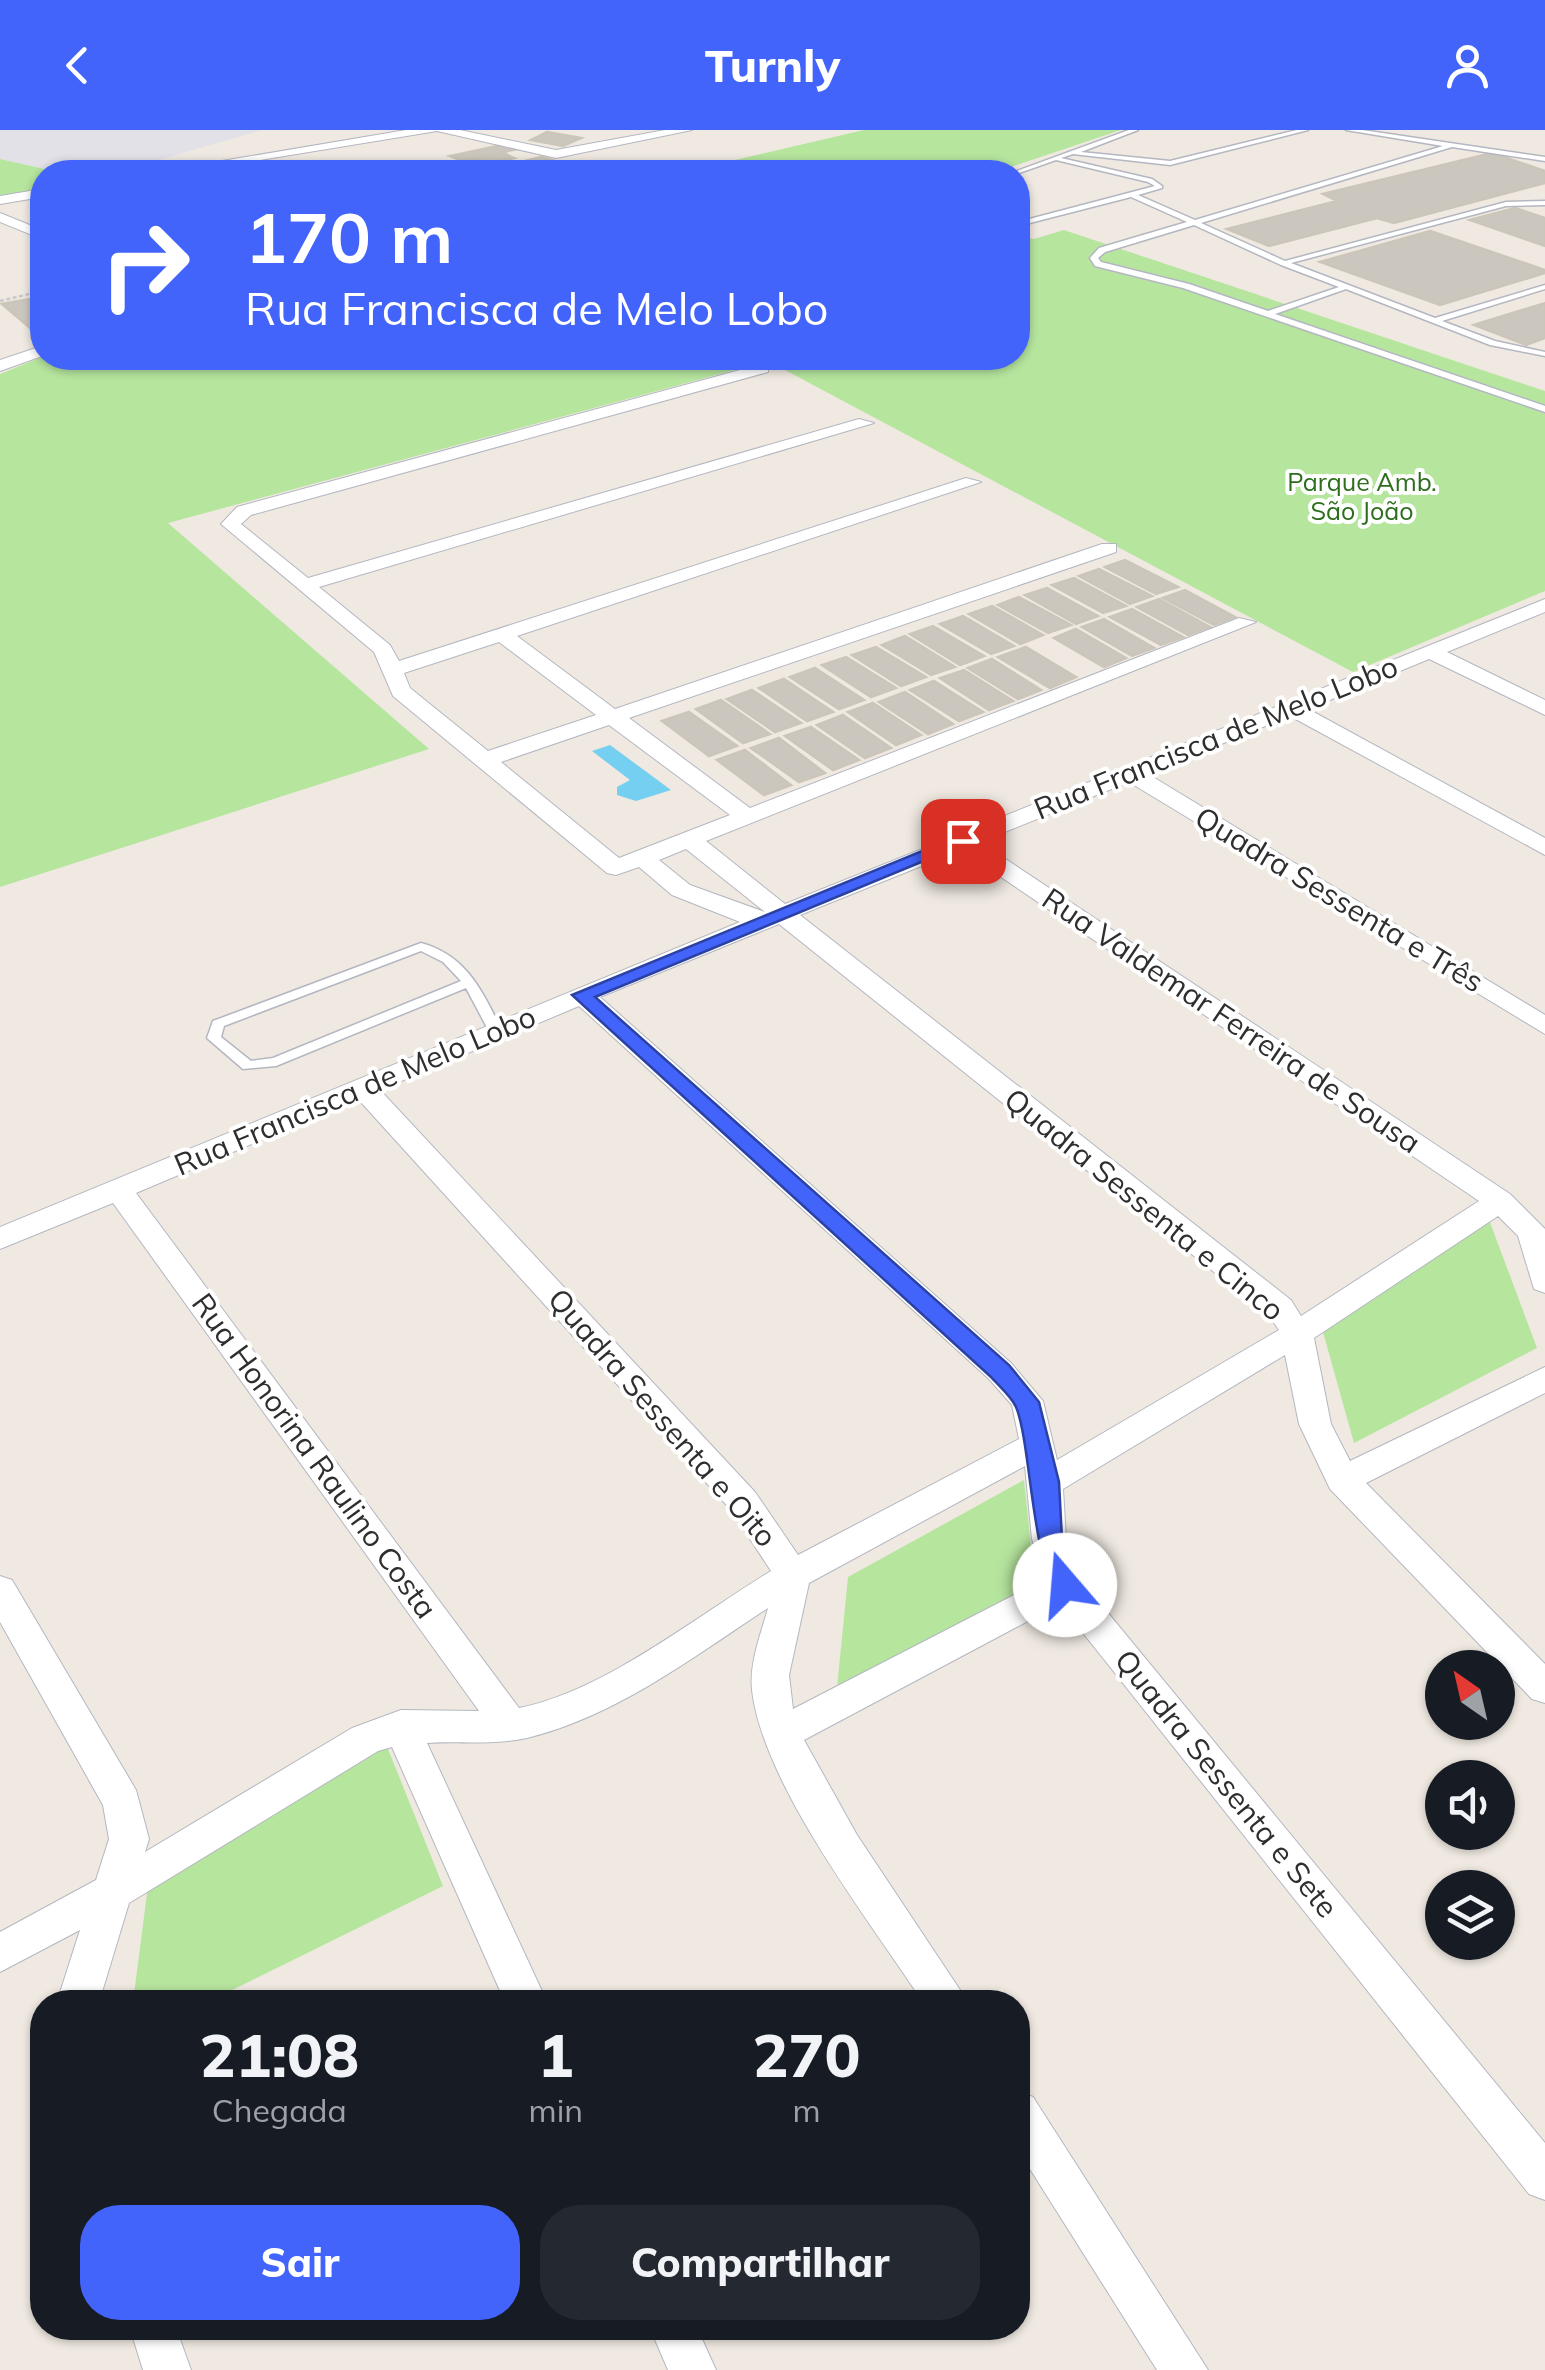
<!DOCTYPE html>
<html lang="pt">
<meta charset="utf-8">
<style>
body{margin:0;font-family:Mulish,sans-serif;background:#242831;color:#f1f3f6;height:100vh;display:flex;flex-direction:column;font-size:38px;white-space:nowrap}
*{box-sizing:border-box;margin:0}
p{font-size:32px;color:#9ea1a6}
.icon{flex:none;width:55px;height:55px;fill:none;stroke:currentColor;stroke-width:2;stroke-linecap:round;stroke-linejoin:round}
.map{position:relative;flex:1;overflow:hidden}
.sheet{position:absolute;left:30px;top:1860px;width:1000px;height:350px;display:flex;flex-direction:column;background:#171b24;border-radius:40px;box-shadow:0 2px 8px #0004}
.sheet>*{flex:none}
.guide{position:absolute;left:30px;top:30px;width:1000px;height:210px;border-radius:40px;box-shadow:0 2px 8px #0004;background:#4264fb;color:#fff;overflow:hidden}
.needle{width:65px;rotate:326deg}
.controls{position:absolute;left:1425px;top:1520px;display:grid;gap:20px}
.controls a{display:grid;place-items:center;width:90px;height:90px;border-radius:50%;background:#171b24;box-shadow:0 2px 8px #0004;font-size:50px}
.pin{position:absolute;display:grid;place-items:center;width:85px;height:85px;color:#fff;margin:-42px;border-radius:20px;box-shadow:0 5px 15px #0006}
.me{position:absolute;width:110px;margin:-55px;rotate:342deg;stroke-linejoin:round;filter:drop-shadow(0 0 8px #0008)}
.turn{display:flex;align-items:center;gap:35px;height:210px;padding:0 50px;font-size:45px}
.turn .icon{width:130px;height:130px;stroke-width:2.5}
.turn b{display:block;font-size:70px;line-height:85px}
.eta{display:flex;justify-content:space-evenly;align-items:center;height:170px;text-align:center}
.eta b{font-size:60px;font-weight:800;line-height:70px}
.primary-button{display:flex;gap:20px;margin-top:auto;padding:20px 50px}
.primary-button a{flex:1;height:115px;border-radius:40px;background:#4264fb;color:#fff;font-size:40px;font-weight:800;line-height:115px;text-align:center}
.primary-button a+a{background:#242831;color:#f1f3f6}
header{display:flex;justify-content:space-between;align-items:center;height:130px;padding:0 50px;background:#4264fb;color:#fff;font-size:45px;font-weight:800}
.map>svg:first-child{display:block}
</style>
<header><svg class="icon" aria-label="back" viewBox="0 0 24 24"><path d="M15 5l-7 7 7 7"/></svg>Turnly<svg class="icon" aria-label="person" viewBox="0 0 24 24"><circle cx="12" cy="8" r="4"/><path d="M4 21q1-7 8-7t8 7"/></svg></header>
<div class="map">
<svg width="1545" height="2240" viewBox="0 0 1545 2240">
<rect width="100%" height="100%" fill="#efe9e1"/>
<!-- industrial -->
<path fill="#e3e1e8" d="M0 0H262L118 42H58L0 29Z"/>
<!-- green -->
<path fill="#b6e59e" d="M864 0H1121L996 42H683Z
M0 29 58 42H42V62L0 69Z
M1064 100 1545 261V461L1353 542 768 231 168 393 429 619 0 757V244L42 227 1018 228V106L1034 109Z
M1488 1087 1537 1218 1354 1313 1321 1195Z
M1024 1350 1038 1482 835 1578 848 1447Z
M386 1614 443 1756 208 1872H133L148 1756Z"/>
<!-- water -->
<path fill="#75cff0" d="M610 615 671 660 636 671 617 665V657L630 650 592 621Z"/>
<!-- building -->
<path fill="#cbc7bf" stroke="#cbc5ba" stroke-width="2.5" d="M547 2 581 8 563 16 531 10Z
M502 15 522 18 463 31 450 26Z
M503 23 514 28 484 35 473 30Z
M1492 23 1545 41V53L1394 93 1377 88 1269 116 1227 99 1337 71 1323 64Z
M541 27 558 32 517 42H479Z
M1515 78 1545 88V116L1470 90Z
M1430 101 1545 140V143L1440 175 1320 132Z
M29 169 42 180V201L36 203 2 174Z
M1545 173V208L1526 215 1474 195Z
M1125 430 1178 457 1156 464 1105 437Z
M1099 439 1152 466 1130 474 1079 446Z
M1074 448 1126 476 1103 483 1052 455Z
M1047 458 1098 486 1076 494 1025 465Z
M1185 460 1235 487 1214 495 1163 468Z
M1019 467 1071 495 1048 503 998 475Z
M1159 469 1210 497 1188 505 1137 477Z
M992 476 1043 505 1020 514 969 484Z
M1132 479 1183 507 1161 515 1110 487Z
M963 486 1014 516 991 524 940 494Z
M1104 489 1154 518 1132 526 1082 497Z
M933 496 984 526 960 535 910 504Z
M1076 499 1126 528 1104 537 1054 508Z
M905 506 955 537 931 545 882 515Z
M876 517 926 547 901 556 852 525Z
M1026 517 1076 547 1050 558 998 527Z
M846 527 896 558 871 567 822 535Z
M992 529 1041 560 1018 569 968 538Z
M815 538 864 570 839 579 790 547Z
M964 540 1013 571 989 580 940 548Z
M784 549 833 582 807 591 759 558Z
M934 551 983 582 959 591 910 560Z
M752 560 801 593 775 602 727 569Z
M905 562 953 594 928 604 879 572Z
M721 570 770 604 743 613 696 579Z
M873 573 921 605 896 615 848 582Z
M689 582 737 616 709 626 662 591Z
M843 585 891 618 865 628 817 595Z
M811 597 859 630 833 640 785 606Z
M779 608 825 643 799 652 751 618Z
M745 620 791 655 764 665 717 630Z"/>
<g fill="none" stroke-linecap="round" stroke-linejoin="round">
<defs>
<path id="service" d="M1129 0H1138L1081 22 1170 31 1297 0H1308L1170 35 1073 24 1061 28 1152 49 1162 56V58L1138 65 1195 90 1443 16 1346 0H1362L1545 27V31L1452 17 1201 93 1285 131 1506 72 1545 71V75L1506 76 1291 133 1435 188 1545 155V159L1442 191 1495 211 1545 222V226L1490 215 1346 159 1275 184 1545 276V282L1183 158 1095 136 1090 128 1099 118 1187 92 1131 67 1018 96V92L1155 56 1148 52 1056 30 1019 43 1014 42ZM1194 95 1281 135 1339 157 1268 181 1189 154 1101 132 1098 128 1105 122Z
M421 813C468 826 482 862 503 902L501 905H491L466 858 276 936 243 939 207 908 213 891ZM421 821 443 832 461 851 273 928 251 931 221 907 224 896Z"/>
<path id="minor" d="M406 0H460L556 20 665 0H692L556 28 437 1 186 42H157Z
M42 59V67L0 74V66Z
M0 83 42 100V109L0 92Z
M42 216V226L0 241V230Z
M762 234 768 236V242L251 385 241 394 308 448 859 289 874 293 319 457 390 515 399 531 966 348 981 352 517 506 615 579 1102 414H1116V422L629 588 750 678 1239 488 1256 492 706 711 785 774 1545 469V482L1447 522 1545 570V585L1429 529 1308 579 1545 708V725L1290 586 1148 644 1545 885V904L1129 652 980 712 1510 1064 1545 1099V1163L1534 1159 1518 1106 1498 1086 1314 1208 1331 1294 1350 1331 1545 1237V1263L1366 1353 1545 1534V1573L1532 1569 1330 1359 1299 1294 1285 1225 1063 1359 1066 1409 1080 1449 1545 2013V2070L1529 2064 1060 1474 804 1610 857 1705 968 1872H923C869 1790 763 1655 752 1560 749 1533 761 1504 768 1478 693 1527 615 1587 527 1608 494 1615 460 1611 427 1613L547 1872H505L392 1617 378 1621 129 1773 99 1872H57L80 1800 0 1842V1802L96 1750 109 1709 103 1675 0 1492V1446L12 1450 136 1660 149 1709 145 1722 352 1598 401 1580 479 1581 113 1073 0 1119V1097L740 792 672 765 639 737 616 745 607 743 393 566 374 522 221 394 237 377ZM499 512 596 585 488 621 410 558 404 543ZM609 595 730 685 619 728 501 632ZM686 719 765 782 690 755 659 730ZM961 720 1479 1071 1301 1186 1291 1170 800 785ZM779 794 1269 1186 1279 1200 1057 1330 1043 1271 1011 1233 600 867ZM579 876 989 1249 1012 1275 1019 1309 798 1425 755 1362 380 960ZM358 969 731 1380 771 1441C697 1486 605 1561 519 1578L136 1063ZM1025 1336 1032 1409 1045 1449 793 1579 789 1545 809 1453Z
M1018 1961 1033 1967 1208 2240H1157L1018 2020Z
M130 2198H176L191 2240H143Z
M650 2198H697L716 2240H668Z"/>
</defs>
<!-- service casing -->
<use href="#service" stroke="#b4b7c1" stroke-width="3"/>
<!-- minor casing -->
<use href="#minor" stroke="#b4b7c1" stroke-width="2"/>
<!-- path -->
<path stroke="#c9c9c9" stroke-width="2.5" stroke-dasharray="4 2.5" stroke-linecap="butt" d="M0 171 42 161"/>
<!-- service -->
<use href="#service" fill="#fff" fill-rule="evenodd"/>
<!-- minor -->
<use href="#minor" fill="#fff" fill-rule="evenodd"/>
</g>
<!-- route -->
<path fill="#4264fb" stroke="#2b41a3" stroke-width="2.5" d="M956 707 972 711 595 867 1009 1235 1039 1272 1059 1352 1062 1409 1078 1455 1065 1466C1032 1455 1032 1314 1016 1277 1011 1266 999 1256 991 1247L572 865Z"/>
<g text-anchor="middle" stroke-width="8" stroke-linejoin="round" paint-order="stroke">
<!-- far-park labels -->
<g font-size="25" fill="#2c6e1b" stroke="#fff">
<text x="1362" y="361">Parque Amb.<tspan x="1362" dy="29">São João</tspan></text>
</g>
<!-- street labels -->
<g font-size="30" fill="#2e2e2e" stroke="#fff">
<text transform="translate(1216 608) rotate(-22)" y="10">Rua Francisca de Melo Lobo</text>
<text transform="translate(1339 770) rotate(31)" y="10">Quadra Sessenta e Três</text>
<text transform="translate(1231 891) rotate(34)" y="10">Rua Valdemar Ferreira de Sousa</text>
<text transform="translate(355 961) rotate(-23)" y="10">Rua Francisca de Melo Lobo</text>
<text transform="translate(1144 1075) rotate(39)" y="10">Quadra Sessenta e Cinco</text>
<text transform="translate(662 1288) rotate(49)" y="10">Quadra Sessenta e Oito</text>
<text transform="translate(314 1326) rotate(54)" y="10">Rua Honorina Raulino Costa</text>
<text transform="translate(1226 1654) rotate(51)" y="10">Quadra Sessenta e Sete</text>
</g>
</g>
</svg>
<div class="controls">
<a><svg class="needle" viewBox="-14 -14 28 28"><path d="M0-13l5 13h-10z" fill="#e53935"/><path d="M0 13l5-13h-10z" fill="#9ea1a6"/></svg></a>
<a><svg class="icon" aria-label="sound" viewBox="0 0 24 24"><path d="M4 9h4l5-4v14l-5-4H4zM17 9q2 3 0 6"/></svg></a>
<a><svg class="icon" aria-label="layers" viewBox="0 0 24 24"><path d="M12 4l9 5-9 5-9-5zM3 14l9 5 9-5"/></svg></a>
</div>
<div class="pin" style="left:963px;top:711px;background:#d93025"><svg class="icon" aria-label="arrive" viewBox="0 0 24 24"><path d="M6 21V4h12l-3 4 3 4H6"/></svg></div>
<svg class="me" style="left:1065px;top:1455px" viewBox="-20 -20 40 40"><circle r="19" fill="#fff"/><path d="M0-13L10 11 0 6-10 11z" fill="#4264fb"/></svg>
<div class="guide">
<div class="turn"><svg class="icon" aria-label="right" viewBox="0 0 24 24"><path d="M7 20v-9h11M14 6l5 5-5 5"/></svg><div><b>170 m</b>Rua Francisca de Melo Lobo</div></div>
</div>
<section class="sheet">
<div class="eta">
<div><b>21:08</b><p>Chegada</p></div>
<div><b>1</b><p>min</p></div>
<div><b>270</b><p>m</p></div>
</div>
<div class="primary-button"><a>Sair</a><a>Compartilhar</a></div>
</section>
</div>
